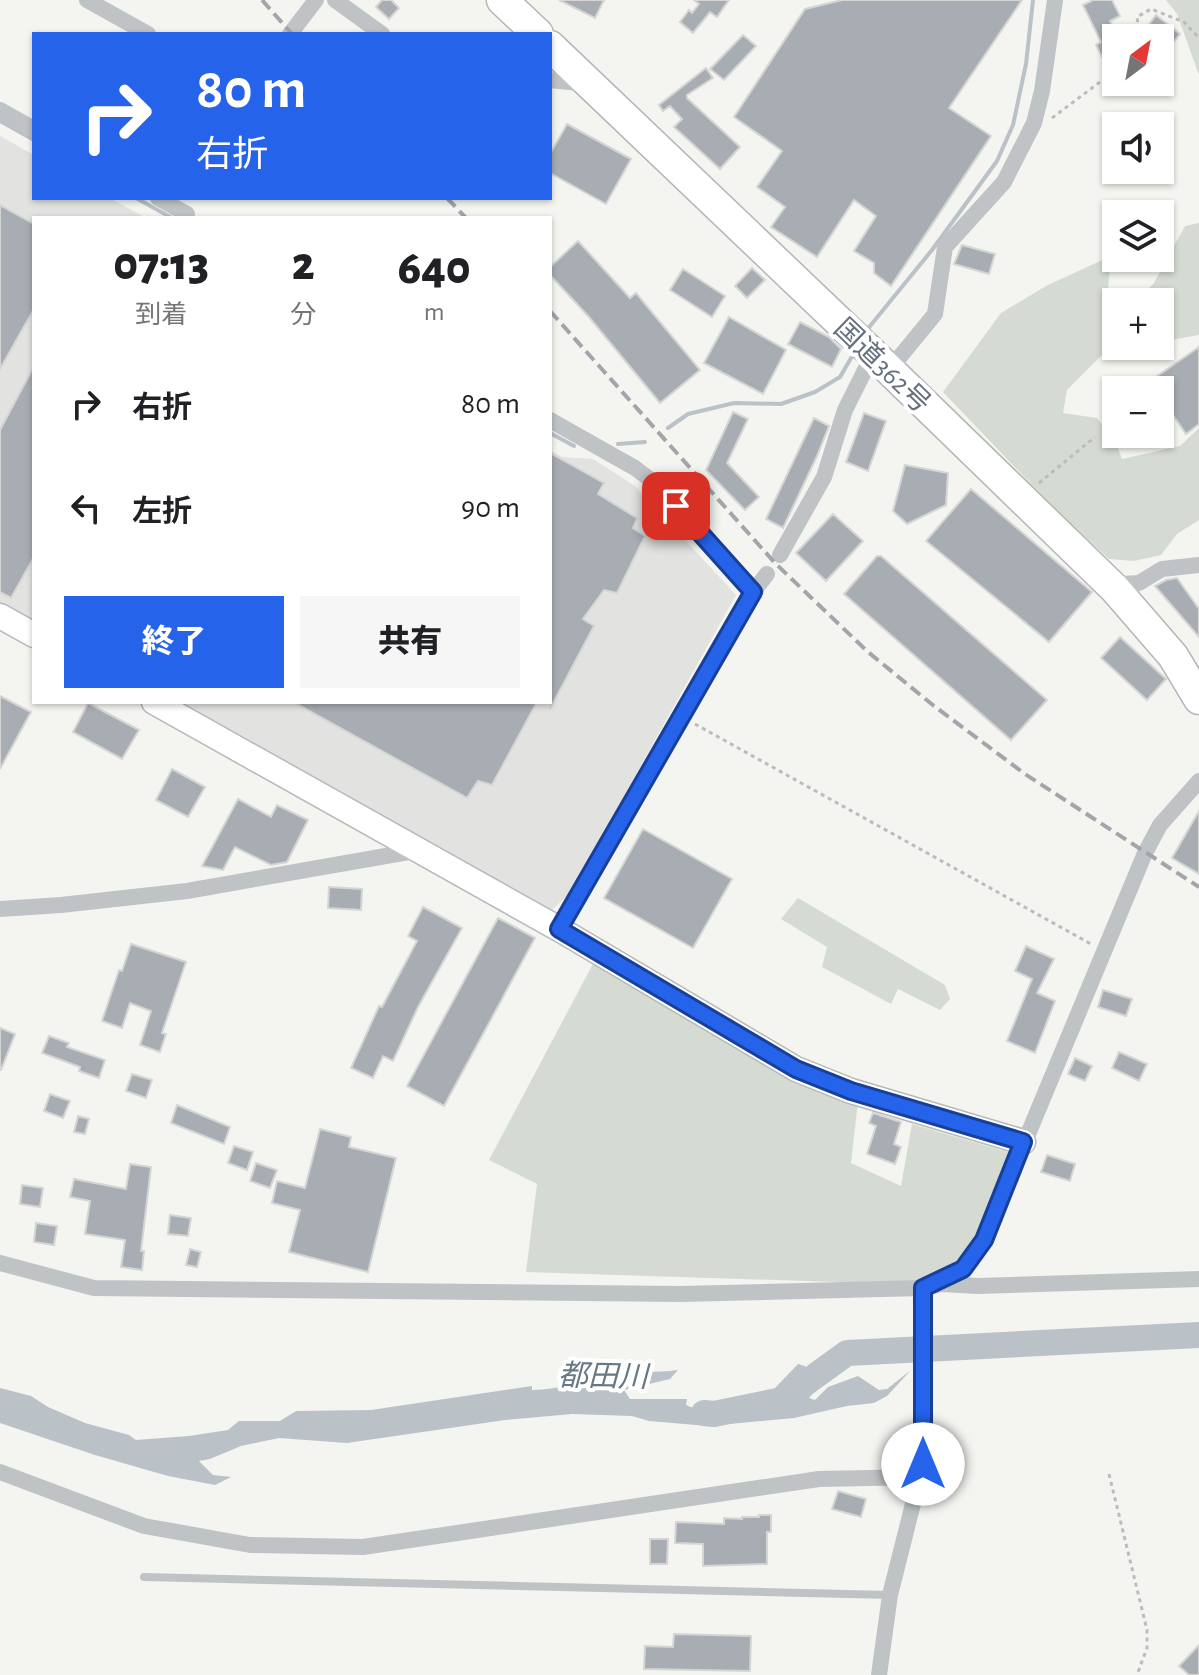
<!DOCTYPE html>
<html lang="ja">
<meta charset="utf-8">
<style>
body{margin:0;font-family:"Alegreya Sans","Noto Sans JP",sans-serif;background:#f6f6f6;color:#202124;height:100vh;display:flex;flex-direction:column;font-size:30px;white-space:nowrap}
*{box-sizing:border-box;margin:0}
p{font-size:26px;color:#757577}
.icon{flex:none;width:44px;height:44px;fill:none;stroke:currentColor;stroke-width:2;stroke-linecap:round;stroke-linejoin:round}
.map{position:relative;flex:1;overflow:hidden}
.drawer{position:absolute;left:32px;top:216px;width:520px;height:488px;display:flex;flex-direction:column;background:#fff;border-radius:0px;box-shadow:0 2px 6px #0004}
.drawer>*{flex:none}
.top-card{position:absolute;left:32px;top:32px;width:520px;height:168px;border-radius:0px;box-shadow:0 2px 6px #0004;background:#2563eb;color:#fff;overflow:hidden}
.needle{width:52px;rotate:32deg}
.controls{position:absolute;left:1102px;top:24px;display:grid;gap:16px}
.controls a{display:grid;place-items:center;width:72px;height:72px;border-radius:0px;background:#fff;box-shadow:0 2px 6px #0004;font-size:40px}
.pin{position:absolute;display:grid;place-items:center;width:68px;height:68px;color:#fff;margin:-34px;border-radius:16px;box-shadow:0 4px 12px #0006}
.me{position:absolute;width:88px;margin:-44px;rotate:0deg;stroke-linejoin:round;filter:drop-shadow(0 0 6px #0008)}
.turn{display:flex;align-items:center;gap:28px;height:168px;padding:0 32px;font-size:36px}
.turn .icon{width:104px;height:104px;stroke-width:2.5}
.turn b{display:block;font-size:56px;line-height:68px}
.eta{display:flex;justify-content:space-evenly;align-items:center;height:136px;text-align:center}
.eta b{font-size:48px;font-weight:800;line-height:56px}
.button{display:flex;gap:16px;margin-top:auto;padding:16px 32px}
.button a{flex:1;height:92px;border-radius:0px;background:#2563eb;color:#fff;font-size:32px;font-weight:800;line-height:92px;text-align:center}
.button a+a{background:#f6f6f6;color:#202124}
ul{padding:0;list-style:none}
li{display:flex;align-items:center;gap:24px;height:104px;padding:0 32px}
li div{flex:1}
li b{display:block;font-size:30px}
li em{font-style:normal}
.map>svg:first-child{display:block}
</style>
<div class="map">
<svg width="1199" height="1675" viewBox="0 0 1199 1675">
<rect width="100%" height="100%" fill="#f4f4f1"/>
<!-- built -->
<path fill="#e2e3e1" d="M0 136 34 155V198H110L146 218H34V622L0 603Z
M550 450 562 457 593 459 635 486 736 595 569 894 552 910 181 702H550Z"/>
<!-- green -->
<path fill="#d5dbd2" d="M1166 0H1199V75L1177 14Z
M1199 223V335L1160 342V302H1116V346H1136L1105 352 1067 390 1063 413 1097 418 1115 440 1122 459 1180 446 1199 428V520L1177 534 1161 555 1134 561 1109 559 1053 507 943 392 1001 313 1046 286 1111 256 1107 299 1142 296 1154 283 1185 226Z
M798 898 945 985 950 999 940 1010 898 989 891 1004 822 967 827 947 781 919Z
M595 960 858 1102 851 1163 901 1186 912 1124 1018 1155 1002 1222 964 1259 929 1285 526 1272 537 1184 489 1160Z"/>
<!-- water -->
<path fill="#bac2c8" d="M798 1364 805 1366V1370L789 1388 809 1390 818 1387 809 1398 815 1400 828 1387 858 1376 879 1390 887 1389 911 1370 887 1396 874 1403 847 1406 794 1418 708 1426 649 1421 632 1416 572 1414 505 1420 347 1443 279 1438 241 1446 210 1459 199 1461 213 1475 231 1477 215 1485 168 1476 95 1455 0 1423V1388L31 1396 48 1407 85 1423 129 1435 136 1440 189 1436 228 1430 239 1421H280L296 1411 371 1410 532 1386V1390C560 1390 586 1379 614 1374 635 1371 657 1373 678 1370L670 1379 624 1390 630 1399H687L686 1405C707 1415 733 1410 756 1408L749 1401 775 1388Z"/>
<g fill="none" stroke-linecap="round" stroke-linejoin="round">
<!-- stream -->
<path stroke="#bac2c8" stroke-width="4" d="M0 121 34 140
M136 198 172 218
M866 331 932 250 997 161 1013 125 1026 64 1033 0
M668 428 688 414 734 403 781 404 815 392 840 377 854 353
M550 433 574 446
M618 444 645 442"/>
<!-- river -->
<path stroke="#bac2c8" stroke-width="26" d="M704 1413 714 1414 782 1400 847 1353 1199 1335"/>
</g>
<!-- building -->
<path fill="#a8adb3" stroke="#d5d6d4" stroke-width="2" d="M382 0H391L399 8 389 19 376 7Z
M559 0H604L595 18Z
M694 0H729L717 17 710 12 693 33 680 22 689 10 692 13 699 4Z
M842 0H1022L949 108 991 136 891 286 874 273V263L854 251 876 216 854 200 817 257 771 227 785 207 757 187 782 151 734 117 805 9Z
M1093 0H1112L1120 16 1110 21 1116 33V55L1104 61 1096 45 1101 42 1083 5Z
M1156 15 1180 34 1169 48 1160 42V38H1155L1145 30Z
M743 35 756 46 724 80 710 69Z
M706 68 713 78 687 95V98L740 147 720 169 674 127 682 119 670 106 663 111 659 105Z
M567 124 631 159 606 204 550 173V154Z
M0 205 34 224V309L0 369Z
M578 241 630 298 636 293 700 370 660 403 589 317 550 275V267Z
M962 245 995 254 989 274 954 264Z
M752 268 765 280 747 298 735 286Z
M683 269 725 296 712 317 670 290Z
M729 317 786 350 763 394 704 363Z
M800 322 829 337 841 349 832 367 788 344Z
M1199 347V424L1186 434 1160 396V390H1156L1150 381Z
M34 366V557L11 598 0 592V430Z
M733 412 748 419 727 463 759 497 745 510 706 470Z
M864 413 886 421 868 471 846 462Z
M814 418 829 426 817 456 783 528 766 519Z
M550 453 604 483 598 494 637 518 633 528 645 536 617 593 604 590 583 619 594 626 550 709Z
M905 465 948 473 946 505 907 524 893 511Z
M971 489 1092 592 1049 642 926 541Z
M833 514 863 541 826 581 796 553Z
M877 556H881L1047 700 1011 740 844 594Z
M1177 578 1199 609V637L1155 586 1166 580Z
M1120 637 1166 679 1147 700 1101 658Z
M0 696 31 712 0 769Z
M293 702H537L492 785 478 781 467 798Z
M88 703 139 730 122 759 73 732Z
M172 769 205 787 188 817 156 800Z
M238 799 271 817 277 805 308 820 287 862 271 865 235 847 223 870 202 866Z
M1199 811V874L1172 858Z
M643 829 732 879 693 948 604 898Z
M329 887 362 889 361 910 328 908Z
M423 907 462 928 418 1007 393 1061 383 1056 373 1078 351 1068 379 1006 382 1007 417 941 408 936Z
M498 918 535 938 444 1106 407 1086Z
M131 944 186 962 162 1033 166 1034 160 1052 140 1045 151 1011 130 1003 122 1028 102 1021 119 970 122 971Z
M1026 946 1054 959 1037 993 1055 1001 1035 1053 1007 1041 1032 979 1015 971Z
M1103 990 1132 999 1126 1016 1098 1007Z
M0 1028 15 1034 1 1070H0Z
M49 1036 69 1043 67 1047 105 1060 99 1078 79 1071 80 1067 42 1053Z
M1119 1052 1147 1064 1139 1081 1112 1068Z
M1075 1058 1092 1066 1085 1081 1068 1074Z
M132 1074 152 1080 146 1098 126 1091Z
M50 1094 70 1101 63 1118 44 1111Z
M177 1105 230 1127 224 1144 171 1123Z
M873 1113 901 1122 894 1144 901 1147 895 1164 867 1154 876 1126 869 1123Z
M78 1116 89 1119 85 1134 74 1132Z
M320 1129 351 1137 349 1147 396 1158 368 1272 289 1252 300 1210 272 1203 277 1181 305 1188Z
M234 1146 253 1152 247 1170 228 1163Z
M1047 1155 1075 1164 1070 1181 1041 1172Z
M256 1163 277 1170 270 1188 250 1181Z
M130 1164 151 1167 141 1251H144L142 1270 121 1267 125 1240 85 1234 90 1201 70 1197 74 1179 126 1189Z
M22 1185 43 1188 40 1207 20 1204Z
M170 1215 191 1218 188 1236 168 1234Z
M36 1223 57 1226 54 1245 34 1242Z
M190 1249 201 1252 197 1267 186 1265Z
M838 1491 866 1499 861 1517 832 1509Z
M759 1515H771V1532H767V1564L703 1566V1544L675 1543 676 1522 724 1524V1518L742 1519V1517H759Z
M650 1539H668L667 1564H650Z
M674 1634 751 1636 750 1671 644 1669 645 1646 673 1647Z
M1199 1645V1675H1189L1179 1666Z"/>
<g fill="none" stroke-linecap="round" stroke-linejoin="round">
<defs>
<path id="secondary" d="M0 616 34 635
M154 702 559 929 796 1069 851 1091 1023 1142"/>
<path id="highway" d="M502 0 538 34
M550 46 873 354 1115 589 1173 656 1199 699"/>
</defs>
<!-- secondary casing -->
<use href="#secondary" stroke="#b5b8bd" stroke-width="27"/>
<!-- highway casing -->
<use href="#highway" stroke="#b3b6b9" stroke-width="33"/>
<!-- path -->
<path stroke="#babcbe" stroke-width="3" stroke-dasharray="4 4" stroke-linecap="butt" d="M1140 38 1137 17 1151 9 1184 22 1199 38
M1052 118 1116 70
M1039 483 1095 437
M695 724 1091 944
M1109 1474 1147 1630V1648L1137 1675"/>
<!-- lane -->
<path stroke="#c0c3c6" stroke-width="8" d="M144 1577 890 1595"/>
<!-- street -->
<path stroke="#c0c3c6" stroke-width="16" d="M87 0 148 34
M335 0 382 34
M290 34 316 0
M550 80 588 84
M0 110 34 129
M158 198 187 214
M889 370 935 314 945 247 1004 182 1034 123 1042 91 1055 0
M550 420 635 468 656 484 753 592
M780 555 824 477 845 410 873 354
M1115 589 1123 584 1139 583 1162 569 1199 565
M0 909 61 905 187 891 420 850
M559 929 753 592 767 574
M0 1263 94 1288 680 1294 923 1288 942 1284 978 1286 1199 1279
M937 1282 963 1269 984 1240 1145 853 1160 825 1199 781
M0 1472 144 1526 250 1545 363 1547 819 1479 919 1477
M879 1675 890 1595 923 1464V1288"/>
<!-- secondary -->
<use href="#secondary" stroke="#fff" stroke-width="24"/>
<!-- highway -->
<use href="#highway" stroke="#fff" stroke-width="30"/>
<!-- rail -->
<path stroke="#a2a6ab" stroke-width="4" stroke-dasharray="12 6" stroke-linecap="butt" d="M262 0 292 34
M447 198 466 218
M550 311 775 563 868 652 934 706 1025 774 1199 887"/>
</g>
<g fill="none" stroke-linecap="round" stroke-linejoin="round">
<defs>
<path id="route" d="M676 506 753 592 559 929 796 1069 851 1091 1023 1142 984 1240 963 1269 923 1288V1464"/>
</defs>
<!-- route casing -->
<use href="#route" stroke="#184099" stroke-width="20"/>
<!-- route -->
<use href="#route" stroke="#2563eb" stroke-width="14"/>
</g>
<g text-anchor="middle" stroke-width="8" stroke-linejoin="round" paint-order="stroke">
<!-- street labels -->
<g font-size="28" fill="#66717f" stroke="#fff">
<text transform="translate(883 365) rotate(44)" y="10">国道362号</text>
</g>
<!-- water labels -->
<g font-size="30" font-style="italic" fill="#677884" stroke="#fff">
<text transform="translate(603 1376) rotate(1)" y="10">都田川</text>
</g>
</g>
</svg>
<div class="controls">
<a><svg class="needle" viewBox="-14 -14 28 28"><path d="M0-13l5 13h-10z" fill="#e53935"/><path d="M0 13l5-13h-10z" fill="#757577"/></svg></a>
<a><svg class="icon" aria-label="sound" viewBox="0 0 24 24"><path d="M4 9h4l5-4v14l-5-4H4zM17 9q2 3 0 6"/></svg></a>
<a><svg class="icon" aria-label="layers" viewBox="0 0 24 24"><path d="M12 4l9 5-9 5-9-5zM3 14l9 5 9-5"/></svg></a>
<a>+</a>
<a>−</a>
</div>
<div class="pin" style="left:676px;top:506px;background:#d93025"><svg class="icon" aria-label="arrive" viewBox="0 0 24 24"><path d="M6 21V4h12l-3 4 3 4H6"/></svg></div>
<svg class="me" style="left:923px;top:1464px" viewBox="-20 -20 40 40"><circle r="19" fill="#fff"/><path d="M0-13L10 11 0 6-10 11z" fill="#2563eb"/></svg>
<div class="top-card">
<div class="turn"><svg class="icon" aria-label="right" viewBox="0 0 24 24"><path d="M7 20v-9h11M14 6l5 5-5 5"/></svg><div><b>80 m</b>右折</div></div>
</div>
<section class="drawer">
<div class="eta">
<div><b>07:13</b><p>到着</p></div>
<div><b>2</b><p>分</p></div>
<div><b>640</b><p>m</p></div>
</div>
<ul>
<li><svg class="icon" aria-label="right" viewBox="0 0 24 24"><path d="M7 20v-9h11M14 6l5 5-5 5"/></svg><div><b>右折</b></div><em>80 m</em></li>
<li><svg class="icon" aria-label="left" viewBox="0 0 24 24"><path d="M17 20v-9H6M10 6l-5 5 5 5"/></svg><div><b>左折</b></div><em>90 m</em></li>
</ul>
<div class="button"><a>終了</a><a>共有</a></div>
</section>
</div>
